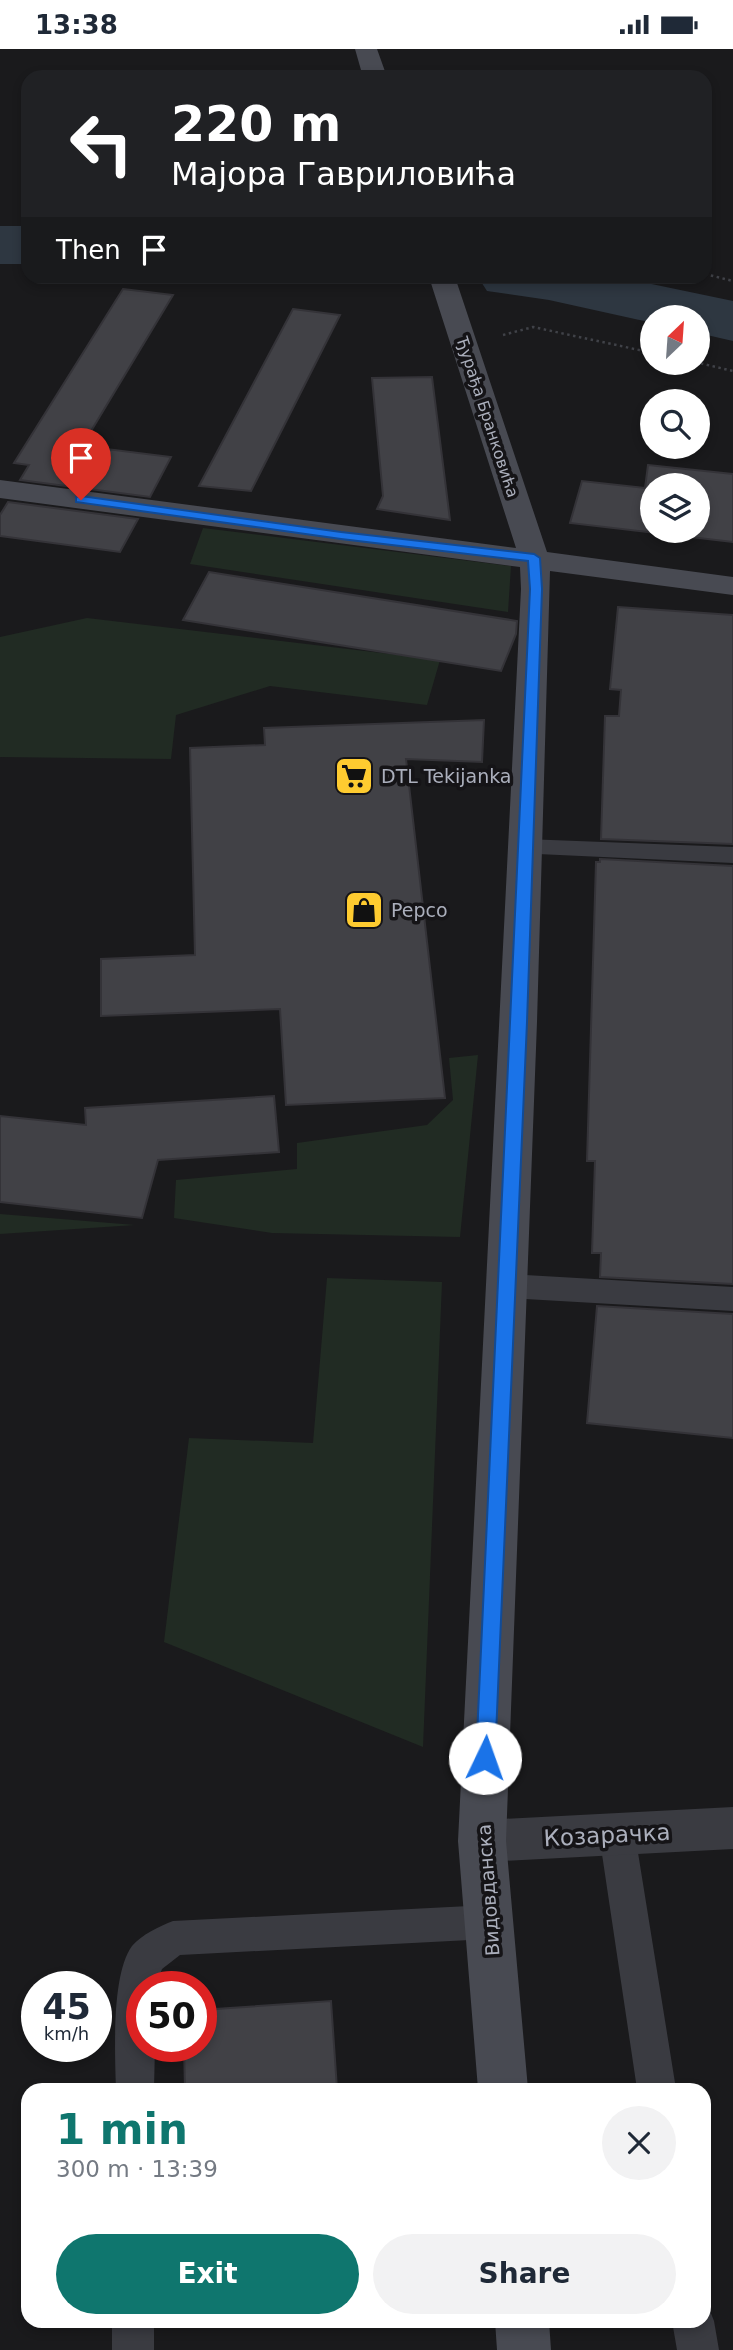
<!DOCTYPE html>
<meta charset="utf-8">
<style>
body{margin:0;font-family:"DejaVu Sans",sans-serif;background:#f2f2f3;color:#1f2937;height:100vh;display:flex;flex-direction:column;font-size:26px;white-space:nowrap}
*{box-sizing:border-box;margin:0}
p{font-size:23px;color:#747a83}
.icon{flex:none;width:38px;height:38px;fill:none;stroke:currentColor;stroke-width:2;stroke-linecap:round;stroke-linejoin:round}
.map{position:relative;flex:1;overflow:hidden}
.details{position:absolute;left:21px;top:2034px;width:690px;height:245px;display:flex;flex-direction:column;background:#fff;border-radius:21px;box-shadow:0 4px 10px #0003}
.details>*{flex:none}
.guide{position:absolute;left:21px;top:21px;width:691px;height:214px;border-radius:21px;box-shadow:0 4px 10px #0003;background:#202124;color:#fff;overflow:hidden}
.needle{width:46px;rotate:25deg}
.buttons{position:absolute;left:640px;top:256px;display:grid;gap:14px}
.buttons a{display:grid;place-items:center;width:70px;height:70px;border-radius:50%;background:#fff;box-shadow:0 4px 10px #0003;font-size:35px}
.speed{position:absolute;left:21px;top:1922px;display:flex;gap:14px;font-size:35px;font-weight:700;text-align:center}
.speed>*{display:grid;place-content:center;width:91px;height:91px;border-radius:50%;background:#fff;box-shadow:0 4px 10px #0003;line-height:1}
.speed small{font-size:18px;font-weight:400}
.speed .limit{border:10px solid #d22;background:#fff;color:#111}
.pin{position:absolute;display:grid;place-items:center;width:60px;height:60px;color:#fff;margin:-72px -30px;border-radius:50% 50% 50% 0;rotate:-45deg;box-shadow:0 0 7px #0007}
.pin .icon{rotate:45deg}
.me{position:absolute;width:77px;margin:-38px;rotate:3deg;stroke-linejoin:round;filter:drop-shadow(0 0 5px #0008)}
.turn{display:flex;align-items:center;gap:24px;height:147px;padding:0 35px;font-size:32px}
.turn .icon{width:91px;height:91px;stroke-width:2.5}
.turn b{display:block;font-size:49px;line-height:60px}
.then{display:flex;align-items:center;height:66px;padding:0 35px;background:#0003;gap:14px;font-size:26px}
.round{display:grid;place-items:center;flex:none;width:74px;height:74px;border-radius:37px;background:#f2f2f3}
.overview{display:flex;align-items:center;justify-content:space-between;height:119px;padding:0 35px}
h1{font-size:42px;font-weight:700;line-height:52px;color:#0f766e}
.primary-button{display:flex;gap:14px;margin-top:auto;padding:14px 35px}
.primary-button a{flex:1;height:80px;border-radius:42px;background:#0f766e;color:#fff;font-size:28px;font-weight:700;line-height:80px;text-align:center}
.primary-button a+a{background:#f2f2f3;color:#1f2937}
.status{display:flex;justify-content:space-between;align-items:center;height:49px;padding:0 35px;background:#fff;direction:ltr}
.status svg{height:19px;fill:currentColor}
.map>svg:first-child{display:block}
</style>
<div class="status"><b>13:38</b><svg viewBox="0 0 49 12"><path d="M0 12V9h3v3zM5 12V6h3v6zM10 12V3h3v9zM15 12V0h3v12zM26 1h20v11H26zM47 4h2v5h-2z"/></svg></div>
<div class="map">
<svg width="733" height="2301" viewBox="0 0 733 2301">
<rect width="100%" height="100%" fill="#1a1a1c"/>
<!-- green -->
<path fill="#212b23" d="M203 479 511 517 508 563 190 515Z
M87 569 440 611 427 656 270 637 176 666 171 710 0 708V588Z
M478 1006 460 1188 272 1184 174 1169 176 1131 297 1120V1094L427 1076 453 1051 449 1009Z
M0 1165 135 1176 0 1185Z
M327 1229 442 1233 423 1698 164 1593 189 1389 313 1394Z"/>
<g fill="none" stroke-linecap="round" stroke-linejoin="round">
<!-- river -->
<path fill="#2e3741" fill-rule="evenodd" d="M0 177H28V215H0Z
M478 228H618L733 252V292L698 284V268H653V274L549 251 487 242Z"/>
</g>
<!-- building -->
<path fill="#414146" stroke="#343338" stroke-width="2" fill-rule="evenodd" d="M123 240 173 246 82 397 171 408 150 448 20 431 29 416 14 414Z
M293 260 340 266 251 442 199 437Z
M432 328 450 471 377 460 383 447 372 329Z
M648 416 733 425V493L570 474 582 432 645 439ZM653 436H698V481H653Z
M8 453 138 470 120 503 0 487V466Z
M209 523 517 572 516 585 501 622 183 571Z
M618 558 733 566V795L601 790 605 667H619L621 641 610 640Z
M484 671 482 713 406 710 445 1049 286 1056 280 960 101 967V910L195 906 190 699 265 696 264 679Z
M600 810 733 817V1235L600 1228 601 1204H592L595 1112H587L596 813H600Z
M274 1047 279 1103 158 1111 142 1169 0 1153V1067L86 1076 85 1059Z
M597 1257 733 1265V1389L587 1374Z
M331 1952 337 2040H185L184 1997H201V1961Z"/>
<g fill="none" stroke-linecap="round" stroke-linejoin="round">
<!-- path -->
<path stroke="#404248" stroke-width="2.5" stroke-dasharray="2.5 3.5" stroke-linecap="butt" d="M705 225 733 232
M503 286 533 278 653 304
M695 313 733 322"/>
<!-- lane -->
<path fill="#3a3b41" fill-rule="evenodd" d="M525 790 733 798V814L516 804 512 798 516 792Z
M507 1225 733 1238V1262L507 1249 496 1245 492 1237 496 1229Z
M617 1769 630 1773 635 1785 676 2040H637L599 1785 604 1773Z
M489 1856 502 1861 508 1873 502 1885 489 1890 180 1906 162 1920 156 1937H142V1997H155L154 2040H116C115 2005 111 1926 132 1897 141 1886 160 1877 173 1872Z
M704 2256 708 2257 714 2272 719 2301H677L672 2272H704Z
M112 2272H154V2301H112Z"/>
<!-- street -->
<path fill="#3a3b41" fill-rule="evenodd" d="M733 1758V1800L482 1813 465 1807 458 1792 465 1777 482 1771Z"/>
<!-- secondary -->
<path fill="#484a52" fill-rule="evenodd" d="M355 0H377L387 28H363Z
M429 228H455L547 503 733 528V546L550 522 537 973 506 1792 528 2040H478L458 1792 521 540 520 518 0 449V431L516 499Z
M495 2272H549L551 2301H497Z"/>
</g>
<!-- route -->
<path fill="#1a73e8" stroke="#114b97" stroke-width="2" d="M81 447 341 483 534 505 540 509 542 540 527 973 495 1709 492 1715 485 1717 479 1715 476 1709 530 540 528 512 341 490 76 453V448Z"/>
<!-- icons -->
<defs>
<symbol id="supermarket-square" viewBox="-11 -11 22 22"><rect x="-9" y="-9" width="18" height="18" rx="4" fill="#fecb30" stroke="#151417"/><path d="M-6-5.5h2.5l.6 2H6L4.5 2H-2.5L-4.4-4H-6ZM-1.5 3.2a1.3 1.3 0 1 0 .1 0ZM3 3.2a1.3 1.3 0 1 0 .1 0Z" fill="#111"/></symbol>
<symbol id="shop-square" viewBox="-11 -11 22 22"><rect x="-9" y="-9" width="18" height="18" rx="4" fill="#fecb30" stroke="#151417"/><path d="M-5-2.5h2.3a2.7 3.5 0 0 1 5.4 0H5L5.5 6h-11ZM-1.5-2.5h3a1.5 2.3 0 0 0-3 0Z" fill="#111"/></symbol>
</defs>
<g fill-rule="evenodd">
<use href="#supermarket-square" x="332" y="705" width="44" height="44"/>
<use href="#shop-square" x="342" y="839" width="44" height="44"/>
</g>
<g text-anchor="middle" stroke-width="7" stroke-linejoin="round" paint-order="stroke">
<!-- far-street labels -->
<g font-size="16" fill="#abafbc" stroke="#151417">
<text transform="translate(488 368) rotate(72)" y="6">Ђурађа Бранковића</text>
</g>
<!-- poi labels -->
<g font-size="19" fill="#abafbc" stroke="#151417" text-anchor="start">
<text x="381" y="734">DTL Tekijanka</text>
<text x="391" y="868">Pepco</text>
</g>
<!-- street labels -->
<g font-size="19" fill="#abafbc" stroke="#151417">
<text transform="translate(488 1841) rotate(-94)" y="7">Видовданска</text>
</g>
<!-- near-street labels -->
<g font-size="23" fill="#abafbc" stroke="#151417">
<text transform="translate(607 1786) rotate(-3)" y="8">Козарачка</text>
</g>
</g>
</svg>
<div class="buttons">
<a><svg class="needle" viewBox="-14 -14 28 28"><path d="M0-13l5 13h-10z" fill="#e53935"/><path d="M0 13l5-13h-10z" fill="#747a83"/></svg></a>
<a><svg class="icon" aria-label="search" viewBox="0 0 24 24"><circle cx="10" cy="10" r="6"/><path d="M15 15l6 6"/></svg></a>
<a><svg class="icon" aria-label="layers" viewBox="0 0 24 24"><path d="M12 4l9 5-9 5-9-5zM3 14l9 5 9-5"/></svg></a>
</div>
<div class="speed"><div>45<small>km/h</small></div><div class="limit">50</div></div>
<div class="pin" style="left:81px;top:451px;background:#d93025"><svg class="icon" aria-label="arrive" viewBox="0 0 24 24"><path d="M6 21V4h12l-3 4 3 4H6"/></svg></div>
<svg class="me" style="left:485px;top:1709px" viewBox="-20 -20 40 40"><circle r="19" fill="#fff"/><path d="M0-13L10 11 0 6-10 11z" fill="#1a73e8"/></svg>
<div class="guide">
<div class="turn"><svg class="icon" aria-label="left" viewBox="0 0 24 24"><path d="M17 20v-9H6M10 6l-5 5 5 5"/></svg><div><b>220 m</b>Мајора Гавриловића</div></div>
<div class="then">Then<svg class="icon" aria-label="arrive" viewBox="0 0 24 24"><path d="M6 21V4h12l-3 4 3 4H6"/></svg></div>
</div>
<section class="details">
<div class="overview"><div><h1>1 min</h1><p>300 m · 13:39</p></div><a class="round"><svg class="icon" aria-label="close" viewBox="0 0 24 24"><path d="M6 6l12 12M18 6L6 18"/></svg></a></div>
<div class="primary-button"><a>Exit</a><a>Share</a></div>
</section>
</div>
